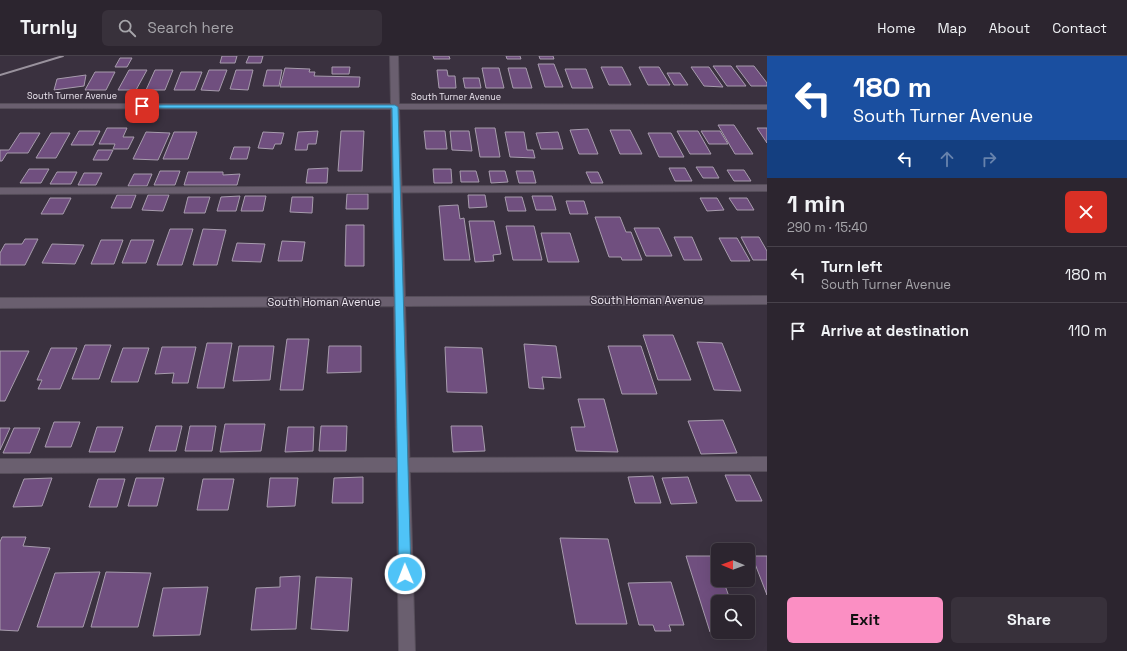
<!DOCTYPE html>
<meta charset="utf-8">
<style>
body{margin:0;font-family:"Space Grotesk",sans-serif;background:#38313b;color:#f1f3f6;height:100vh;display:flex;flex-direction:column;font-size:15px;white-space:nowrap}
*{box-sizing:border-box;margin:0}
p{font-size:13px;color:#a6a5aa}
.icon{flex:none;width:22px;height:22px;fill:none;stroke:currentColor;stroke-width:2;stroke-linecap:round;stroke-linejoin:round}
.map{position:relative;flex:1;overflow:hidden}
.panel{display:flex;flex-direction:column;background:#2c252f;width:360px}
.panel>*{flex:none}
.top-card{background:#1a4fa0;color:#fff;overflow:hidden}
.needle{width:26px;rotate:271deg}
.buttons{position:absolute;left:711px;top:487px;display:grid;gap:8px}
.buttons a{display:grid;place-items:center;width:44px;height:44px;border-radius:6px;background:#2c252f;box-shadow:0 4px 16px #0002,0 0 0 1px #48424b;font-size:20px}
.pin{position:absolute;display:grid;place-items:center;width:34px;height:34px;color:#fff;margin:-17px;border-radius:8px;box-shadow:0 2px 6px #0006}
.me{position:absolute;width:44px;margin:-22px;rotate:359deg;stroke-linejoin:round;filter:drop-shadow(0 0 3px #0008)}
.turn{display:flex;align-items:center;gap:14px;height:84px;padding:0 20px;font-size:18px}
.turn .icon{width:52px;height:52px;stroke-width:2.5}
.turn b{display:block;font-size:28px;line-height:34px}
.lanes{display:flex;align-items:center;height:38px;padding:0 20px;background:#0003;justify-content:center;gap:20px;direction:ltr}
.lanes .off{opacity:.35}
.round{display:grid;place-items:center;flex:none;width:42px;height:42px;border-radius:6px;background:#38313b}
.summary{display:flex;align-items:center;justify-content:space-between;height:68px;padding:0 20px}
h1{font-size:24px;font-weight:700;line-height:30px}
.button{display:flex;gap:8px;margin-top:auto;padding:8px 20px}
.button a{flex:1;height:46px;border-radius:6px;background:#fb8fc3;color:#111;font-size:16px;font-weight:700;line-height:46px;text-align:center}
.button a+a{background:#38313b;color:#f1f3f6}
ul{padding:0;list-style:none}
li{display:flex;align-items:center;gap:12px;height:56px;padding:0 20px;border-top:1px solid #48424b}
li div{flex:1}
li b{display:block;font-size:15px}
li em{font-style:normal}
header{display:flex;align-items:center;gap:24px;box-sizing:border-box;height:56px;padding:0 20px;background:#2c252f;border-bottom:1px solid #48424b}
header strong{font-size:19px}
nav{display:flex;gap:22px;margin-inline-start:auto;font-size:14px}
.search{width:280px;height:36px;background:#38313b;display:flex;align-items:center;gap:10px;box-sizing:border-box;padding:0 14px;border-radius:6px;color:#a6a5aa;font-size:15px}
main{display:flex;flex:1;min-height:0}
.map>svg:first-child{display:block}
</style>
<header>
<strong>Turnly</strong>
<div class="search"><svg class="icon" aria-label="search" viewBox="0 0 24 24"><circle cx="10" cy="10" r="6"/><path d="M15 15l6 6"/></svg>Search here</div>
<nav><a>Home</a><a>Map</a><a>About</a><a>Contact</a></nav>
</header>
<main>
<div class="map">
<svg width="767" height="595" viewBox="0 0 767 595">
<rect width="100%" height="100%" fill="#3a313f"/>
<!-- building -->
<path fill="#704f7f" stroke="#a79cad" d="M222 0H237L235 7H220Z
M249 0H263L261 7H246Z
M433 0H449L450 3H434Z
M506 0H520L521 3H507Z
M539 0H553L554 3H540Z
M120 2H132L127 11H115Z
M538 8H554L563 31H545Z
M713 10H731L746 30H727Z
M736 10H754L767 27V30H751Z
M332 11H350L349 18H332Z
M601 11H622L631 29H609Z
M639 11H659L670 29H648Z
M691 11H709L723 31 704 30Z
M285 12 310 13 309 16H315L314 20 360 21 359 31H280Z
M482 12H499L504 32H486Z
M508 12H526L532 32H513Z
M565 13H586L593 32H572Z
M129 14H147L136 34H118Z
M155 14H173L165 34H146Z
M209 14H227L219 35 201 34Z
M236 14H253L248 34 230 33Z
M267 14H282L279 30H263Z
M437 14H447L448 20H455L456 32H439Z
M95 16H115L106 34H85Z
M181 16H202L195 34H174Z
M667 17H680L688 29H674Z
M86 19 84 30 54 34 57 23Z
M463 22H479L481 32H465Z
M718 69H734L753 98H735Z
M107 72H127L123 81H134L128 93H113L115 88H99Z
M475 72H495L500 101H480Z
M757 72H767V87Z
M588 73 598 98H579L570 74Z
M610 74H630L642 98H620Z
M79 75H100L93 89H71Z
M318 75 316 88H308L307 94H295L298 76Z
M341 75H364L362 115H338Z
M424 75H445L447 93H426Z
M450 75H469L472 95 452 94Z
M677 75H698L711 98H690Z
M701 75H720L728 88H709Z
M146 76 170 77 158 104 133 103Z
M174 76H197L188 103H163Z
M263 76 284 77 281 88H275L273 93 258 92Z
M505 76H524L527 94H533L535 102 510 101Z
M558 76 563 93H541L536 77Z
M20 77H40L28 97H7L2 105H0V94H9Z
M51 77H70L56 102H36Z
M648 77H671L684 101H659Z
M234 91H250L247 103H230Z
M98 94H113L108 104H93Z
M696 111H713L719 122H703Z
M328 112 327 127H306L308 113Z
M669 112H685L692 125H675Z
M29 113H49L41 127H20Z
M433 113H451L452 127H434Z
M727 114H744L751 125H734Z
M160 115H180L175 129H154Z
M460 115H476L479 126H461Z
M489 115H505L508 126 491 127Z
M516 115H533L536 127H519Z
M57 116H77L71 128H50Z
M188 116H223V119L240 118 237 129H184Z
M586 116H598L603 127H591Z
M84 117H102L96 129H78Z
M134 118H152L147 130H128Z
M347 138H368V153H346Z
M117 139H136L131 152H111Z
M148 139H169L163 155 142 154Z
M468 139H485L487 151 469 152Z
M240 140 236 155H217L221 141Z
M245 140H266L263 155H241Z
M532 140H552L556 154H536Z
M188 141H210L205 157H184Z
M292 141H313L312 157 290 156Z
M505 141H522L526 155H508Z
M50 142H71L63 158H41Z
M700 142H717L724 154 707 155Z
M729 142H747L754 154H737Z
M566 145H584L588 158H570Z
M458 149 460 163 464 162 470 204H444L439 150Z
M595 161H620L626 176H631L642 204H622L621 201H609Z
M469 165H494L501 198 493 199 494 205 475 206Z
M346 169H364V210H345Z
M506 170H534L542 204H513Z
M634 172H659L672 200H646Z
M170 173H193L182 209H157Z
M203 173 226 174 217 209H193Z
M541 177H570L579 206H548Z
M674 181H692L702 204H684Z
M741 181H759L767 195V204H753Z
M719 182H737L750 205H731Z
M25 183H38L25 209H0V197L5 188H22Z
M101 184H123L114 208H91Z
M131 184H154L146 207H122Z
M282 185 305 186 302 205H278Z
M237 187 265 188 261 206 232 205Z
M52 188 84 189 75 208 42 207Z
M643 279H673L691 324H658Z
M287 283H309L303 334H280Z
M697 286 722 287 741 335 714 334Z
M207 287H232L224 332H197Z
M524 288 556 290 561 322 542 321 544 333 529 332Z
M85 289H111L99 323H72Z
M239 290H274L270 324 233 325Z
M329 290H361V316L327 317Z
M608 290H641L657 338H622Z
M162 291H196L188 327H172L174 317 155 318Z
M445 291 482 292 487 337 447 336Z
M51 292H77L60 333H38L42 324H37Z
M123 292H149L138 326H111Z
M0 295H29L5 345H0Z
M578 343H604L618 396 576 395 571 371H585Z
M723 364 737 397 701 398 688 365Z
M54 366H80L71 391H45Z
M225 368H265L261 395 220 396Z
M156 370H182L176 395H149Z
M190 370H216L212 395H185Z
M321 370H347L346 395H319Z
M451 370H482L485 395 453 396Z
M97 371H123L115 396H89Z
M288 371H314L313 395 285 396Z
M0 372H10L0 394Z
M14 372H40L30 397H3Z
M725 419H750L762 445H736Z
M653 420 661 447H635L628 421Z
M363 421V447H332L334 422Z
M688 421 697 447 671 448 662 422Z
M52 422 42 450 13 451 24 423Z
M136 422H164L157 450H128Z
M270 422H298L295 450 267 451Z
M98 423H125L117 451H89Z
M203 423H234L228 454H197Z
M2 481H26L23 490 50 492 18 575 0 574V486Z
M560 482 608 483 627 568H576Z
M686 500H715L718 508V524H723L731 546H718V576H710Z
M752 500H767V539Z
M100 516 83 571H37L55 517Z
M106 516 151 517 138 571H91Z
M300 520 296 573 251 574 256 532 280 531V521Z
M316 521 352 522 348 575 311 573Z
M671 526 684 569H669L671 575H655L653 569H639L628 527Z
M208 531 200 579 153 580 163 532Z"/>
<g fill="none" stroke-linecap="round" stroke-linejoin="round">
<defs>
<path id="lane" d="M767 129V135L0 138V132Z
M767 401V415L0 417V403Z"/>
<path id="street" d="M390 0H398L399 48 767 49V53H399L405 241 767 240V248L405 250 415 595H399L394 250 0 252V242L394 241 391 53 0 52V48H391Z"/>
</defs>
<!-- lane casing -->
<use href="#lane" stroke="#564e5a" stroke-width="2"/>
<!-- street casing -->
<use href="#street" stroke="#564e5a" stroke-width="2"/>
<!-- lane -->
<use href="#lane" fill="#6a5f6f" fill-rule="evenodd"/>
<!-- street -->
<use href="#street" fill="#6a5f6f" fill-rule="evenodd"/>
<!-- rail -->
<path stroke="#99929d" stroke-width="2" d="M0 19 63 0"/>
</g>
<!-- route -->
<path fill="#4fc3f7" stroke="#337fa1" d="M140 49H395L398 51 411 518 409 522 405 523 401 522 399 518 392 52H142L139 50Z"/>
<g text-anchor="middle" stroke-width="3" stroke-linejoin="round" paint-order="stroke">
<!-- far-street labels -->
<g font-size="9" fill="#ece6ef" stroke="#3a313f">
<text x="72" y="43">South Turner Avenue</text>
<text x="456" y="44">South Turner Avenue</text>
</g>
<!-- street labels -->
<g font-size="11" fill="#ece6ef" stroke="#3a313f">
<text x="647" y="248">South Homan Avenue</text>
<text x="324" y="250">South Homan Avenue</text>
</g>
</g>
</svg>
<div class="buttons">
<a><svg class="needle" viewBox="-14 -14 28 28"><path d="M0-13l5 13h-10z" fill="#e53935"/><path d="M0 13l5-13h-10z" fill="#a6a5aa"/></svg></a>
<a><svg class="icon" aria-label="search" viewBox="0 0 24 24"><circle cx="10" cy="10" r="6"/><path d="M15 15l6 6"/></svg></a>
</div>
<div class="pin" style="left:142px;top:50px;background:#d93025"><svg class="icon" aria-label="arrive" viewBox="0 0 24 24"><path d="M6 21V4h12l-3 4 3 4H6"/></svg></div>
<svg class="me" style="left:405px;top:518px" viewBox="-20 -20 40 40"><circle r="17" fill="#4fc3f7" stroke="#fff" stroke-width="3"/><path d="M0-11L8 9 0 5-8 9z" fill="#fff"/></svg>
</div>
<section class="panel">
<div class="top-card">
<div class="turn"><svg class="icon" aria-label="left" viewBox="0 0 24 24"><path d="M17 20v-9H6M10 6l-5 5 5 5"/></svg><div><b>180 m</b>South Turner Avenue</div></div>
<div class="lanes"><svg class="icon" aria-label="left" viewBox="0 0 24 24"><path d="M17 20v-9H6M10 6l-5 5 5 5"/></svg><svg class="icon off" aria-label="ahead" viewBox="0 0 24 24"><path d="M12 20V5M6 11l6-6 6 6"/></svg><svg class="icon off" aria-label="right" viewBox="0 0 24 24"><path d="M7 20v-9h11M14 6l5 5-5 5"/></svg></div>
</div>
<div class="summary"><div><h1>1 min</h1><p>290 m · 15:40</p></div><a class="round" style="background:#d93025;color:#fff"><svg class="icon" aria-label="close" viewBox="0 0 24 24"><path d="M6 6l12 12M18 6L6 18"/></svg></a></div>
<ul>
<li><svg class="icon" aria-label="left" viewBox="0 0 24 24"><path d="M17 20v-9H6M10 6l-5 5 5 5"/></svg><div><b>Turn left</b><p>South Turner Avenue</p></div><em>180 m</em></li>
<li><svg class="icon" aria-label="arrive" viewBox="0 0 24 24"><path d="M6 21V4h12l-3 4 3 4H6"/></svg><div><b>Arrive at destination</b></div><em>110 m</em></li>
</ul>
<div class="button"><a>Exit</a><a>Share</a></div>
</section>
</main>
